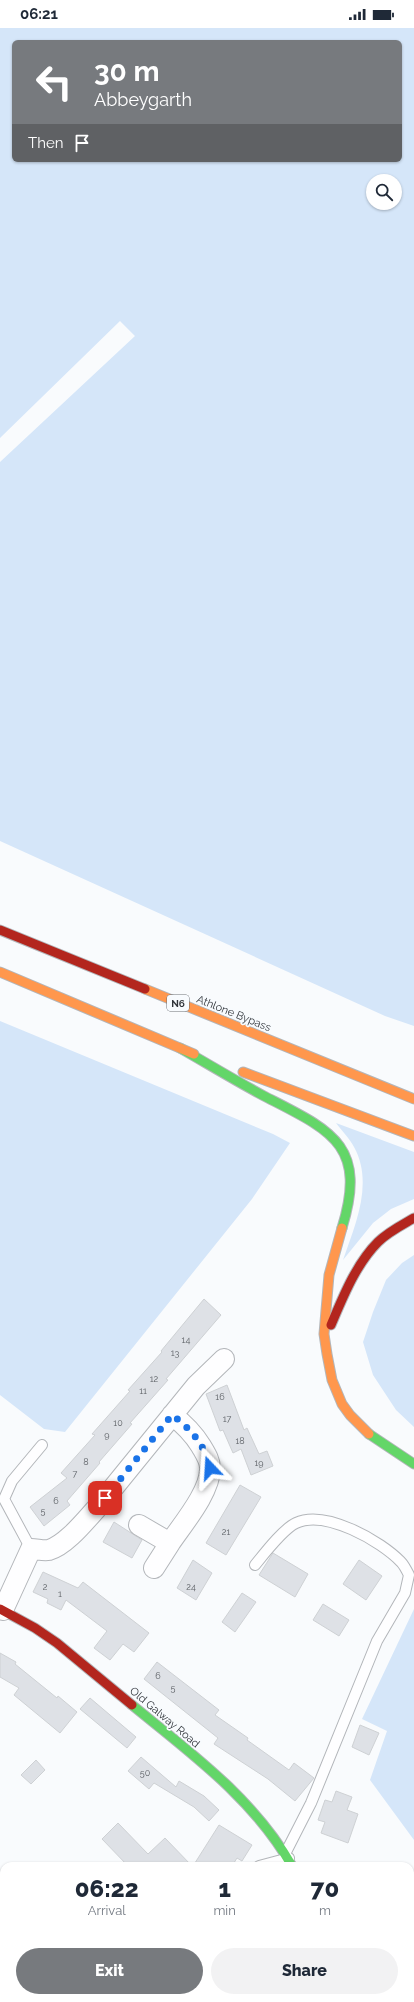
<!DOCTYPE html>
<style>
body{margin:0;font-family:Raleway,sans-serif;background:#f2f2f3;color:#1f2937;height:100vh;display:flex;flex-direction:column;font-size:15px;white-space:nowrap}
*{box-sizing:border-box;margin:0}
p{font-size:13px;color:#747a83}
.icon{flex:none;width:22px;height:22px;fill:none;stroke:currentColor;stroke-width:2;stroke-linecap:round;stroke-linejoin:round}
.map{position:relative;flex:1;overflow:hidden}
.sheet{position:absolute;left:0px;top:1834px;width:414px;height:140px;display:flex;flex-direction:column;background:#fff;border-radius:12px 12px 0 0;box-shadow:0 1px 3px #0004}
.sheet>*{flex:none}
.top-card{position:absolute;left:12px;top:12px;width:390px;height:122px;border-radius:6px;box-shadow:0 1px 3px #0004;background:#777a7e;color:#fff;overflow:hidden}
.controls{position:absolute;left:366px;top:146px;display:grid;gap:8px}
.controls a{display:grid;place-items:center;width:36px;height:36px;border-radius:50%;background:#fff;box-shadow:0 1px 3px #0004;font-size:20px}
.pin{position:absolute;display:grid;place-items:center;width:34px;height:34px;color:#fff;margin:-17px;border-radius:8px;box-shadow:0 2px 6px #0006}
.me{position:absolute;width:44px;margin:-22px;rotate:340deg;stroke-linejoin:round;filter:drop-shadow(0 0 3px #0008)}
.turn{display:flex;align-items:center;gap:14px;height:84px;padding:0 16px;font-size:18px}
.turn .icon{width:52px;height:52px;stroke-width:2.5}
.turn b{display:block;font-size:28px;line-height:34px}
.then{display:flex;align-items:center;height:38px;padding:0 16px;background:#0003;gap:8px;font-size:15px}
.eta{display:flex;justify-content:space-evenly;align-items:center;height:68px;text-align:center}
.eta b{font-size:24px;font-weight:800;line-height:28px}
.button{display:flex;gap:8px;margin-top:auto;padding:8px 16px}
.button a{flex:1;height:46px;border-radius:24px;background:#777a7e;color:#fff;font-size:16px;font-weight:800;line-height:46px;text-align:center}
.button a+a{background:#f2f2f3;color:#1f2937}
.status{display:flex;justify-content:space-between;align-items:center;height:28px;padding:0 20px;background:#fff;direction:ltr}
.status svg{height:11px;fill:currentColor}
.map>svg:first-child{display:block}
</style>
<div class="status"><b>06:21</b><svg viewBox="0 0 49 12"><path d="M0 12V9h3v3zM5 12V6h3v6zM10 12V3h3v9zM15 12V0h3v12zM26 1h20v11H26zM47 4h2v5h-2z"/></svg></div>
<div class="map">
<svg width="414" height="1974" viewBox="0 0 414 1974">
<rect width="100%" height="100%" fill="#f9fbfd"/>
<!-- green -->
<path fill="#d5e6f9" fill-rule="evenodd" d="M0 0H414V998L385 988 0 813V434L135 308 120 293 0 410ZM14 14H400V132H14ZM373 153H395V175H373Z
M0 993 273 1106 290 1115 252 1171 65 1404 44 1401 0 1367Z
M336 1095 414 1124V1171L391 1181 373 1195 343 1232C355 1197 374 1155 354 1119 350 1111 342 1103 336 1095Z
M414 1227V1399L396 1382 373 1347 363 1314 373 1284 386 1252 402 1235Z
M414 1581V1812L370 1752 387 1703 362 1691Z"/>
<!-- building -->
<path fill="#dee1e6" stroke="#ced1d4" d="M204 1271 221 1287 166 1351 168 1352 130 1395 132 1396 99 1434 100 1435 67 1473 70 1477 44 1498 30 1479 67 1450 61 1445 95 1407 92 1406 130 1363 128 1362 162 1324 161 1323Z
M227 1357 244 1402 247 1400 259 1426 267 1423 273 1438 251 1447 241 1421 233 1425 223 1402 220 1403 206 1366Z
M240 1457 261 1469 226 1527 206 1515Z
M114 1494 142 1512 132 1530 103 1514Z
M273 1525 308 1546 295 1569 259 1547Z
M193 1532 212 1545 196 1572 177 1560Z
M359 1532 382 1548 366 1572 343 1556Z
M43 1544 78 1560 83 1554 149 1605 134 1624 123 1616 110 1632 94 1620 107 1603 66 1572 61 1582 47 1575 48 1571 33 1564Z
M242 1565 256 1574 235 1604 222 1594Z
M323 1576 349 1592 339 1608 313 1592Z
M0 1625 16 1634 15 1636 57 1670 58 1668 77 1684 60 1705 14 1667 19 1660 0 1649Z
M157 1634 219 1682 215 1687 248 1710 247 1712 289 1742 294 1735 314 1750 295 1773 268 1751 214 1716 218 1710 144 1651Z
M90 1670 136 1709 127 1720 80 1681Z
M360 1697 379 1705 369 1727 352 1719Z
M141 1729 176 1759 179 1753 204 1768 219 1782 209 1793 194 1779 154 1755 149 1761 128 1743Z
M36 1732 45 1742 31 1756 21 1747Z
M336 1763 352 1769 347 1782 358 1786 348 1815 321 1805 325 1794 318 1792 325 1772 332 1774Z
M118 1795 148 1826 165 1810 192 1838H128L102 1811Z
M219 1797 252 1817 242 1833 237 1830 232 1838H193Z"/>
<g fill="none" stroke-linecap="round" stroke-linejoin="round">
<defs>
<path id="lane" d="M31 1521 4 1471 12 1453 42 1417
M255 1537C264 1526 283 1501 296 1495 325 1481 381 1513 401 1534 404 1537 407 1543 409 1547L405 1565 377 1613 311 1775 286 1824
M259 1838 289 1830
M61 1971 63 1970"/>
<path id="street" d="M139 1497 170 1515C182 1497 211 1463 210 1440 210 1432 205 1425 201 1418 193 1405 184 1396 172 1387
M154 1540 170 1515
M3 1582 31 1521C37 1521 43 1523 49 1522 66 1517 85 1493 96 1481L196 1358 224 1331
M410 1862 414 1859"/>
<path id="fast" d="M180 1020C208 1036 236 1053 264 1068 330 1102 368 1116 342 1200
M369 1406 414 1436
M132 1677C191 1725 254 1771 292 1838"/>
<path id="slow" d="M0 944 194 1026
M145 961 414 1071
M243 1044 414 1108
M342 1200 329 1247 324 1306 327 1326 332 1352 342 1376 350 1387 369 1406
M349 1970 351 1974"/>
<path id="jam" d="M0 902 145 961
M331 1297C343 1269 356 1236 378 1214 388 1204 402 1197 414 1190
M0 1581 35 1600 57 1615 132 1677"/>
</defs>
<!-- lane casing -->
<use href="#lane" stroke="#b3b6ba" stroke-width="12"/>
<!-- street casing -->
<use href="#street" stroke="#b3b6ba" stroke-width="22"/>
<!-- fast casing -->
<use href="#fast" stroke="#b3b6ba" stroke-width="11"/>
<!-- slow casing -->
<use href="#slow" stroke="#b3b6ba" stroke-width="11"/>
<!-- jam casing -->
<use href="#jam" stroke="#b3b6ba" stroke-width="11"/>
<!-- lane -->
<use href="#lane" stroke="#fefeff" stroke-width="10"/>
<!-- street -->
<use href="#street" stroke="#fefeff" stroke-width="20"/>
<!-- fast -->
<use href="#fast" stroke="#63d668" stroke-width="9"/>
<!-- slow -->
<use href="#slow" stroke="#ff974d" stroke-width="9"/>
<!-- jam -->
<use href="#jam" stroke="#b3261e" stroke-width="9"/>
</g>
<g fill="none" stroke-linecap="round" stroke-linejoin="round">
<!-- route -->
<path stroke="#1a73e8" stroke-width="7" stroke-dasharray="0 12.6" d="M105 1470 172 1387C190 1400 206 1418 210 1440"/>
</g>
<g text-anchor="middle" stroke-width="3.5" stroke-linejoin="round" paint-order="stroke">
<!-- number labels -->
<g font-size="9" fill="#5d6166">
<text x="186" y="1315">14</text>
<text x="175" y="1328">13</text>
<text x="154" y="1354">12</text>
<text x="143" y="1366">11</text>
<text x="220" y="1372">16</text>
<text x="227" y="1394">17</text>
<text x="118" y="1398">10</text>
<text x="107" y="1410">9</text>
<text x="240" y="1416">18</text>
<text x="86" y="1437">8</text>
<text x="259" y="1438">19</text>
<text x="75" y="1449">7</text>
<text x="56" y="1476">6</text>
<text x="43" y="1486">5</text>
<text x="226" y="1507">21</text>
<text x="45" y="1562">2</text>
<text x="191" y="1562">24</text>
<text x="60" y="1569">1</text>
<text x="158" y="1651">6</text>
<text x="173" y="1663">5</text>
<text x="145" y="1748">50</text>
</g>
<!-- shield labels -->
<rect fill="#f8fbfe" stroke="#6d7075" stroke-width="1" x="167" y="967" width="22" height="16" rx="3"/>
<g font-size="10" font-weight="bold" fill="#31353a">
<text x="178" y="979">N6</text>
</g>
<!-- street labels -->
<g font-size="11" fill="#31353a" stroke="#f8fbfe">
<text transform="translate(234 985) rotate(22)" y="4">Athlone Bypass</text>
<text transform="translate(165 1689) rotate(40)" y="4">Old Galway Road</text>
</g>
</g>
</svg>
<div class="controls">
<a><svg class="icon" aria-label="search" viewBox="0 0 24 24"><circle cx="10" cy="10" r="6"/><path d="M15 15l6 6"/></svg></a>
</div>
<div class="pin" style="left:105px;top:1470px;background:#d93025"><svg class="icon" aria-label="arrive" viewBox="0 0 24 24"><path d="M6 21V4h12l-3 4 3 4H6"/></svg></div>
<svg class="me" style="left:210px;top:1440px" viewBox="-20 -20 40 40"><path d="M0-17L14 15 0 8-14 15z" fill="#1a73e8" stroke="#fff" stroke-width="4"/></svg>
<div class="top-card">
<div class="turn"><svg class="icon" aria-label="left" viewBox="0 0 24 24"><path d="M17 20v-9H6M10 6l-5 5 5 5"/></svg><div><b>30 m</b>Abbeygarth</div></div>
<div class="then">Then<svg class="icon" aria-label="arrive" viewBox="0 0 24 24"><path d="M6 21V4h12l-3 4 3 4H6"/></svg></div>
</div>
<section class="sheet">
<div class="eta">
<div><b>06:22</b><p>Arrival</p></div>
<div><b>1</b><p>min</p></div>
<div><b>70</b><p>m</p></div>
</div>
<div class="button"><a>Exit</a><a>Share</a></div>
</section>
</div>
